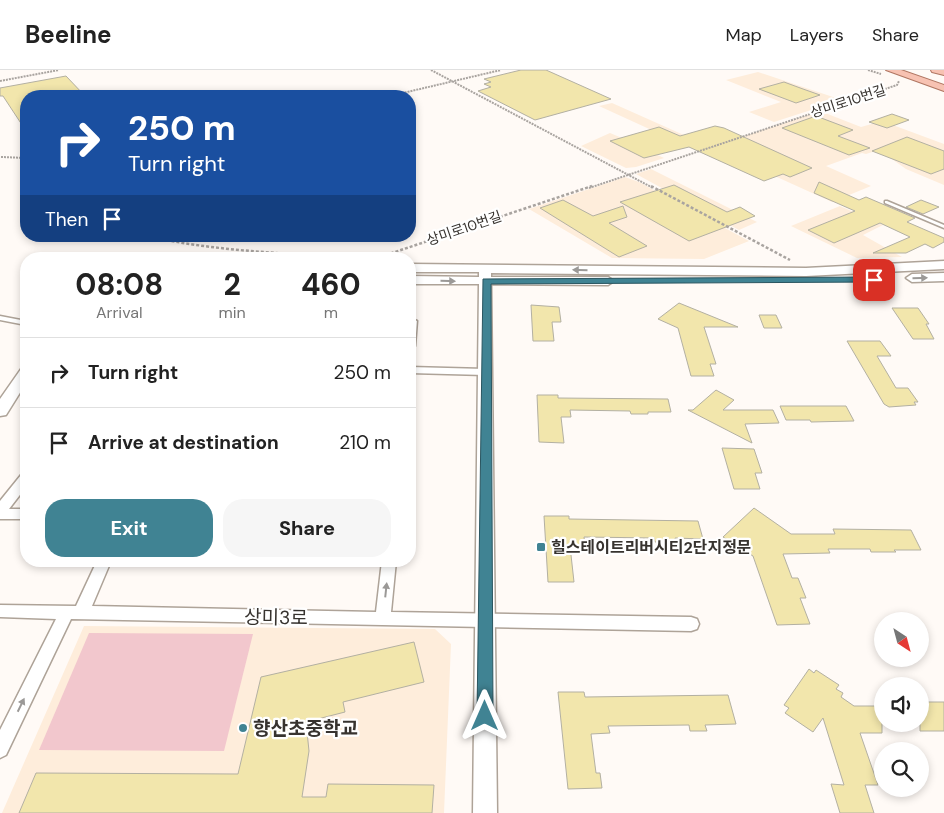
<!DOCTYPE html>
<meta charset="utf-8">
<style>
body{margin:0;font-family:"DM Sans","Noto Sans KR",sans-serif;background:#f6f6f6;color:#222;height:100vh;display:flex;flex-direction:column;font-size:19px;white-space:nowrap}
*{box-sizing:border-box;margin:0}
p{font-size:16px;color:#767676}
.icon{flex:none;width:28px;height:28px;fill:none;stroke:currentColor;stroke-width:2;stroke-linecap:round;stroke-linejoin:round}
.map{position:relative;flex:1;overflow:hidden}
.details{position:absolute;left:20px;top:182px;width:396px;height:315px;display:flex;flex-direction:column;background:#fff;border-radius:20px;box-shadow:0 2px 8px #0003}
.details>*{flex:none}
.top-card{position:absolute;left:20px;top:20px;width:396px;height:152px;border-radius:20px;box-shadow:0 2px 8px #0003;background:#1a4fa0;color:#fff;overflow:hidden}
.needle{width:32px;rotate:144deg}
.fabs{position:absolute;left:874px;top:542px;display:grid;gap:10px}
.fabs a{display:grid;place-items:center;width:55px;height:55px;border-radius:50%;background:#fff;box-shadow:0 2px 8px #0003;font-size:25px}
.pin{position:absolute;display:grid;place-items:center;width:42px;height:42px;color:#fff;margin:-21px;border-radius:10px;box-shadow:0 2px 8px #0006}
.me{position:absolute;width:55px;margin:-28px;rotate:0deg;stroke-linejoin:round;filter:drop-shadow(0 0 4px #0008)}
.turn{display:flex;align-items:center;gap:18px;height:105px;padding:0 25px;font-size:22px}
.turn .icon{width:65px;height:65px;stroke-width:2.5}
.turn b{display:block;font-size:35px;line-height:42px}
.then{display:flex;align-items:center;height:48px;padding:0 25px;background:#0003;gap:10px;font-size:19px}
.eta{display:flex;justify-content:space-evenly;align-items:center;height:85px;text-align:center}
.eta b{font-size:30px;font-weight:700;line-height:35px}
.action{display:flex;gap:10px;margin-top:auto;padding:10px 25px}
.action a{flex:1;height:58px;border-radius:20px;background:#408393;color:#fff;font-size:20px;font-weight:700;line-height:58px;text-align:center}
.action a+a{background:#f6f6f6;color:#222}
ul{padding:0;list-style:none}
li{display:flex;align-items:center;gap:15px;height:70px;padding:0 25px;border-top:1px solid #e0e0e0}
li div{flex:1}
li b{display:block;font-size:19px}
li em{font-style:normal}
header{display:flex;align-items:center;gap:30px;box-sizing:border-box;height:70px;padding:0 25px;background:#fff;border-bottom:1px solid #e0e0e0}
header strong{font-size:24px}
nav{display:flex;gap:28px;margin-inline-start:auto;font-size:18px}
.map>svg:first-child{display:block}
</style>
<header>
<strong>Beeline</strong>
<nav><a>Map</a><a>Layers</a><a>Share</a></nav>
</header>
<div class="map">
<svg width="944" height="743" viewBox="0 0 944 743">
<rect width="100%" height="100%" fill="#fffaf6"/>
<!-- built -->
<path fill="#feeddb" d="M758 2 842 30 774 52 749 42 781 32 726 10Z
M612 33 704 74 705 75 693 79 599 36Z
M820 41 861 57 882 51 944 74V115L906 99 879 80 866 84 862 83 826 96 871 116 832 132 711 77Z
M610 63 622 68 664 88 636 97 626 98 581 76Z
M651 99 757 152 739 160 636 104Z
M625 107 639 112 749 171 704 189 612 188 529 139Z
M840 136 883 155 863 165 902 187 857 188 791 156Z
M84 556 435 559 451 574 444 743H2Z"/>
<!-- green -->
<path fill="#f2c7cd" d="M89 563 253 564 224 681 39 680Z"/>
<!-- building -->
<path fill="#f2e6ac" stroke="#b3b0a2" d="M521 0H546L611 29 535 50 478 21 491 17 484 14 491 12 484 9Z
M66 6 85 26H26V61L3 26H0V18Z
M784 12 803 19 820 25 796 33 759 19Z
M892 44 909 50 887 58 869 52Z
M816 46 853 60 838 66 870 78 849 85 782 58Z
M715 56 724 58 812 98 790 107 783 104 764 111 689 77 644 88 610 71 659 57 680 66Z
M907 67 944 81V99L931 104 872 81Z
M819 112 859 130 866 127 915 148 907 152 944 168V172L933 178 925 174 906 183H873L910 167 880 153 834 173 808 160 855 141 814 123Z
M674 115 727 142 740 137 755 146 689 171 620 132Z
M563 130 593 146 623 136 627 147 609 153 647 176 619 187 540 138Z
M921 130 939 137 923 144 906 137Z
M679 233 738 257H704L716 294H710L714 306H691L678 258 658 249Z
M531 235 559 237 561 252H552L554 271H533Z
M892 238H918L929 254H926L934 269H913Z
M759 245H776L782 258H764Z
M847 271H880L891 286H877L896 318H908L918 332H914L916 335 889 337 884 334Z
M716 320 734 330 723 340H773L779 353 745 354 752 373 688 340H693Z
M537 325H558V328L668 329 671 342H648V344H631L630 341 570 340 571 347H561L564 373 539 372Z
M780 336H846L854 351 811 352 810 350H786Z
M722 378 754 379 762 403H755L760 419H734Z
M754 438 791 464H835L833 459 911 460 921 480H894L896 482H871L870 479H828L830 483 783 484 792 508H798L806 528H800L810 554 777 555 753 486 723 467Z
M544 446H569V449L698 451 703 469 675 468 676 472H655L654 468 584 467 585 476H570L574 512H548Z
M414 572 424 612 343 632 345 642 306 652 309 681 302 727H326L328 714 434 715 432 743H19L36 703 238 704 261 607Z
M809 599 814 603 816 600 839 615 836 619 843 623 841 627 854 636H882V663H860L878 715H865L874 743H840L831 714 844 715 823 648 813 662 785 643 789 638 784 635Z
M558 622H584L585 627 728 625 736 654 705 655 707 661H690L689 655 608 656 610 663 591 664 596 703H600L602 718 568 719Z
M920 632H944V661H920Z"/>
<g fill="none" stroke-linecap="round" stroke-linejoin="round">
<defs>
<path id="service" d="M885 131H887L944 155V158L885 133Z
M327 185H331L330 189H326Z
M0 246 26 251V255L0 250Z"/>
<path id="minor" d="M410 248 417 251 415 276 410 279Z
M410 297 485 299 491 302 485 305 410 303Z
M26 403V417L9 439H26V449H0V431L21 405Z
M97 491H111L92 536 376 542 382 491H396L391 542 691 547 697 549 699 554 697 559 691 561 71 549 6 685 0 688V660L56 549 0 547V535L76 536Z"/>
<path id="tertiary" d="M944 191V199L806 206 491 203V207H608L614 211 608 215 491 214 497 743H473L479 214H410V206L479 207V202H410V194L806 198Z
M944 203V211L912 212 906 208 912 204Z
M26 298V313L6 345 0 346V329L21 299Z"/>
<path id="primary" d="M886 0H901L944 15V21Z
M931 0H944V5L932 2Z"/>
</defs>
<!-- service casing -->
<use href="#service" stroke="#aea398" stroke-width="3"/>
<!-- minor casing -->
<use href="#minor" stroke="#aea398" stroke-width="3"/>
<!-- tertiary casing -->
<use href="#tertiary" stroke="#aea398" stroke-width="3"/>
<!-- primary casing -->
<use href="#primary" stroke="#b07662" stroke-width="2"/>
<!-- path-far1 -->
<path stroke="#a9a4a0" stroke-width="2" stroke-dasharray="2 1" stroke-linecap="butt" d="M431 0 653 118
M868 0 881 4
M0 11 59 0
M390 26 501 0
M1 87 26 88
M589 118 897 15 899 11"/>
<!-- path -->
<path stroke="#a9a4a0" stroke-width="2.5" stroke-dasharray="3 2" stroke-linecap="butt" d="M651 116 790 190
M147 166C204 179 262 182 320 186
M336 187 386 185 592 116"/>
<!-- service -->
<use href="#service" fill="#fff" fill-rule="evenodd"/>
<!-- minor -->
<use href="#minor" fill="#fff" fill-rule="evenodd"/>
<!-- tertiary -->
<use href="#tertiary" fill="#fff" fill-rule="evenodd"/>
<!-- primary -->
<use href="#primary" fill="#f7c2b2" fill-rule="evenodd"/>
</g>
<!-- one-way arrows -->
<defs><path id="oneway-solid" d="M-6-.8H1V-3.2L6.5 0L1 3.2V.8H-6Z" transform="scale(1.25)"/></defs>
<g fill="#9b9997">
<use href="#oneway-solid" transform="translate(580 200) rotate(-179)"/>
<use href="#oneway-solid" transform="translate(920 208) rotate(-2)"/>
<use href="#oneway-solid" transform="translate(448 211) rotate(1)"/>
<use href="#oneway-solid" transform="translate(386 520) rotate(-84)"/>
<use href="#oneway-solid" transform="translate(21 635) rotate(-64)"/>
</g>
<!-- route -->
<path fill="#408393" stroke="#2a5560" d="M874 207 878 210 877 212 491 214 493 646 490 651 485 653 479 651 477 646 483 209Z"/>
<!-- markers -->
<g fill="#408393" stroke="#fff" stroke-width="2">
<rect x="536" y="472" width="10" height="10" rx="2.5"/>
<circle cx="243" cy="658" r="5"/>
</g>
<g text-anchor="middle" stroke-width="4.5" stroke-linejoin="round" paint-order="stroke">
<!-- far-street labels -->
<g font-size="14" fill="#37332f" stroke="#fff">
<text transform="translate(848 31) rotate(-18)" y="5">상미로10번길</text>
<text transform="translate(464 158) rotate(-19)" y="5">상미로10번길</text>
</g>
<!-- poi labels -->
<g font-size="16" font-weight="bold" fill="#37332f" stroke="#fff" text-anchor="start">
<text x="551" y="483">힐스테이트리버시티2단지정문</text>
</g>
<!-- near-street labels -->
<g font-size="19" fill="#37332f" stroke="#fff">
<text transform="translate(276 547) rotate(1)" y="7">상미3로</text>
</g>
<!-- near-poi labels -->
<g font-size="19" font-weight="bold" fill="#37332f" stroke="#fff" text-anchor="start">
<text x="253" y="665">향산초중학교</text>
</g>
</g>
</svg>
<div class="fabs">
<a><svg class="needle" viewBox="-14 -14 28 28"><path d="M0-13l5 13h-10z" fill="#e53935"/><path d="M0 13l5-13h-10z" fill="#767676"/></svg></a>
<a><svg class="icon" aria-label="sound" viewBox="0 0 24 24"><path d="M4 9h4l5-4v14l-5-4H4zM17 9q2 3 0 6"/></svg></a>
<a><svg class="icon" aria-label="search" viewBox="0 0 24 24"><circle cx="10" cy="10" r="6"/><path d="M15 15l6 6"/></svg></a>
</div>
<div class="pin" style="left:874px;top:210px;background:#d93025"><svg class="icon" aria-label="arrive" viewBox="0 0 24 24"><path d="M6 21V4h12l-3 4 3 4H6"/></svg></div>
<svg class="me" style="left:485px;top:646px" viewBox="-20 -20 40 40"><path d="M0-17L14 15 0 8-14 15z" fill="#408393" stroke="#fff" stroke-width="4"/></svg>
<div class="top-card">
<div class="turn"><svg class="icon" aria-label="right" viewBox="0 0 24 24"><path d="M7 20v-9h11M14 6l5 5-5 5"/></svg><div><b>250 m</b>Turn right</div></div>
<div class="then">Then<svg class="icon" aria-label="arrive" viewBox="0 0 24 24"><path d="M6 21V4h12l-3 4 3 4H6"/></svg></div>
</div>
<section class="details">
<div class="eta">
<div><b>08:08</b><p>Arrival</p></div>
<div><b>2</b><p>min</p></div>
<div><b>460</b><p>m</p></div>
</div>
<ul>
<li><svg class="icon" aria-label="right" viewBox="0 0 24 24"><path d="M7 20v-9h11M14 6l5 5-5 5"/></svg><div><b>Turn right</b></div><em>250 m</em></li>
<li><svg class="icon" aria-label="arrive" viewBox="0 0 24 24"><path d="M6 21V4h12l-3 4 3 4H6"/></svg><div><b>Arrive at destination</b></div><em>210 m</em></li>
</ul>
<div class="action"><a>Exit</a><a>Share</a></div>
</section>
</div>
